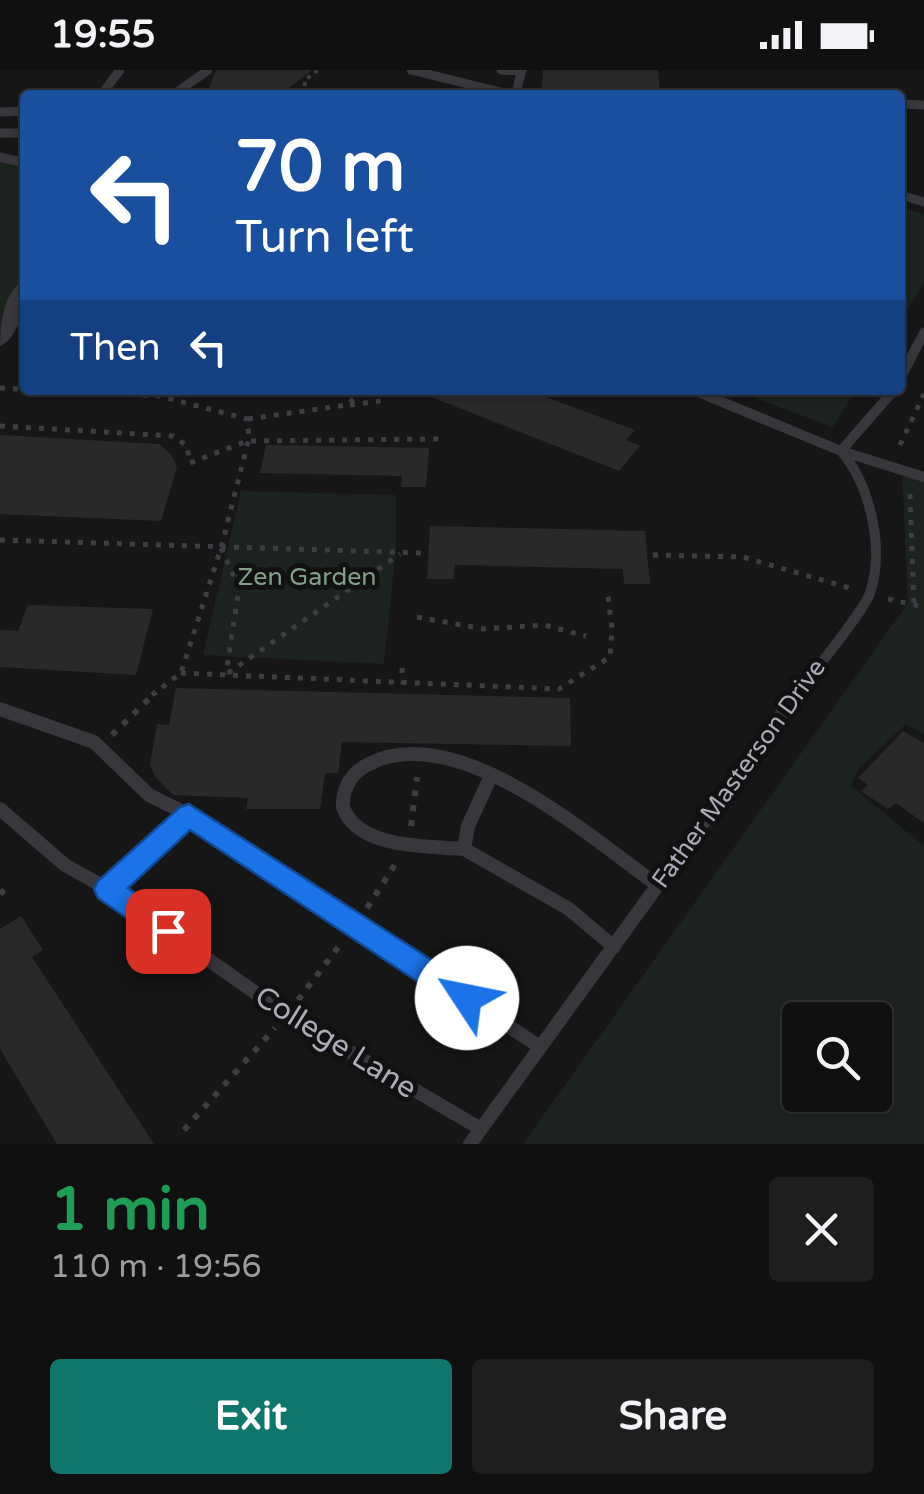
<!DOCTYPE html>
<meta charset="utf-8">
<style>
body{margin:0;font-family:"Varela Round",sans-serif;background:#1e1e1f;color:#f1f3f6;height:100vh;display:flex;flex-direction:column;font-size:38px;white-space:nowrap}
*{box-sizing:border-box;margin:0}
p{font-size:32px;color:#9c9d9f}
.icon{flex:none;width:55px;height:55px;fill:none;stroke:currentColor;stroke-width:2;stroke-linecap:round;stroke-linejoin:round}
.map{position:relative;height:1074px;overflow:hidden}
.side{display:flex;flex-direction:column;background:#101011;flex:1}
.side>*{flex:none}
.top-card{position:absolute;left:20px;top:20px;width:885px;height:305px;border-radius:10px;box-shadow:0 2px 8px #0004,0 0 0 2px #303031;background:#1a4fa0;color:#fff;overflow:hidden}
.fabs{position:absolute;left:782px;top:932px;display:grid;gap:20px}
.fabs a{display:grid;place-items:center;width:110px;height:110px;border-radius:10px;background:#101011;box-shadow:0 2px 8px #0004,0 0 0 2px #303031;font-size:50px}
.pin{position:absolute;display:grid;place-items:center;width:85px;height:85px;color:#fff;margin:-42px;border-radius:20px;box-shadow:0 5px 15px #0006}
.me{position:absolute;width:110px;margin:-55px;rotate:304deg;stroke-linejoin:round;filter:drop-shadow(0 0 8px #0008)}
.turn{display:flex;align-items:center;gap:35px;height:210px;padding:0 50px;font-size:45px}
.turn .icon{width:130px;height:130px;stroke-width:2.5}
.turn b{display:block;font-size:70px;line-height:85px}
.then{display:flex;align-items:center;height:95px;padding:0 50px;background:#0003;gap:20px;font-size:38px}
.round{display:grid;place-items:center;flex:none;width:105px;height:105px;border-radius:10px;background:#1e1e1f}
.overview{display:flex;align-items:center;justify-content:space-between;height:170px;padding:0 50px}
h1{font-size:60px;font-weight:700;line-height:75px;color:#1e9e55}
.button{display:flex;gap:20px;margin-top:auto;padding:20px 50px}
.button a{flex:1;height:115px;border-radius:10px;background:#0f766e;color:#fff;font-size:40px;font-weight:700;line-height:115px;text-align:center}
.button a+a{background:#1e1e1f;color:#f1f3f6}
.status{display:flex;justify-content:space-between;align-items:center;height:70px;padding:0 50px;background:#101011;direction:ltr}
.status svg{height:28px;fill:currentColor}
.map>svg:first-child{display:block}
</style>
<div class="status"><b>19:55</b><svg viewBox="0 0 49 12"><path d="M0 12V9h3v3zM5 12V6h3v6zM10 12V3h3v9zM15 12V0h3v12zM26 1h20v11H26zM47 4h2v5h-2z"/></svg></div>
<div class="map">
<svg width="924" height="1074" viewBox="0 0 924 1074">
<rect width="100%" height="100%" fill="#161617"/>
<!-- green -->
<path fill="#1c221e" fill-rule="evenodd" d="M0 84 25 88V204L0 262Z
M900 137 924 144V213L900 251Z
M733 320H856L833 357Z
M902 401 924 409V664L906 654 858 699 851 716 924 776V1074H523L908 533ZM800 950H875V1025H800Z
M241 421 396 425V478L384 594 203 585Z"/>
<!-- building -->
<path fill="#29292b" d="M216 0H312L280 25H206Z
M543 0H658L660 25 542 22Z
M414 320H527L635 360 626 370 640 376 619 401Z
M0 365 159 374 171 384 177 397 161 451 0 444Z
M266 375 429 378 426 417H401L402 406 260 403Z
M430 456 645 461 650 514H624L623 499 455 495 454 509H427Z
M28 535 153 539 136 605 0 597V560L18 561Z
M176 618 570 628 571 676 342 672 338 703H325L320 739H246L248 728 173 725 156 708 150 695 157 654 169 655Z
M903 661 924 673V753L896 733 888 739 861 721 868 715 858 708Z
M21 846 43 880 32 887 154 1074H57L0 979V859Z"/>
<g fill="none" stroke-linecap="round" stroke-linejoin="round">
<!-- path-far2 -->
<path stroke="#3d3e43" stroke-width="4" stroke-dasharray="4 5" stroke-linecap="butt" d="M304 25 305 10 318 0
M693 25 700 21 795 20"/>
<!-- path-far1 -->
<path stroke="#3d3e43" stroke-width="5" stroke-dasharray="5 8" stroke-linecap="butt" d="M0 318 160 326 247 349 249 368 221 478 181 603 152 625
M350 335 386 330
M248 349 347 335 362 320
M0 356 173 366 187 376 190 393 247 371 439 369
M900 375 924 324
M910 424 914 536
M0 470 424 483
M221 478 239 518 226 604
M653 485 743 487 853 519
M888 529 924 537
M417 547 484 559 544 555 586 566
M402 598 403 614
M181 603 559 619 610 587 612 558 607 519
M228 603 400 484"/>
<!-- path -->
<path stroke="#3d3e43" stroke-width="6" stroke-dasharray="6 9" stroke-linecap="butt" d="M112 665 156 622
M411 756 417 707
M0 820 10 829
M367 838 396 793
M298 930 343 871
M184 1060 275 958"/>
<!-- lane-far2 -->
<path stroke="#37373c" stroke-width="9" d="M411 0 513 25
M501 0 522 1
M101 25 120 0
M173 25 208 0
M515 25 522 0
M900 34 924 35
M0 42 25 41
M0 63H25
M0 87 25 93
M900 125 924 132
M918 274 924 262"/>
<!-- lane-far1 -->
<path stroke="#37373c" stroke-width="10" d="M900 309 919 272
M693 320 841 381 924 407
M841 381 894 320
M797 625C812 603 863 543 870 523 885 478 870 415 841 381"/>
<!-- lane -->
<path stroke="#37373c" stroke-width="14" d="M0 639 94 672 149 725 189 745 540 977
M491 706 468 756 464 779C429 776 357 779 343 737 342 718 352 702 369 694 456 649 589 766 656 814
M0 739 65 795 108 819 287 945 481 1059
M464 779 569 839 614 877
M108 819 189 745
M470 1074 798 622"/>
<!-- street -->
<path fill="#37373c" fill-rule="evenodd" d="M25 210C25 230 21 267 0 276 0 255 4 219 25 210Z"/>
</g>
<!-- route -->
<path fill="#1a73e8" stroke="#114b97" stroke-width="2.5" d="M189 734 477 919 481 928 477 938 467 942 457 938 190 760 128 818 177 853 181 861 177 870 168 874 158 870 98 828 94 819 98 811 180 737Z"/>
<g text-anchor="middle" stroke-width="10" stroke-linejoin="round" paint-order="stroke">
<!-- park labels -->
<g font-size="25" fill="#829f89" stroke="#111112">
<text x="307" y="515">Zen Garden</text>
</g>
<!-- street labels -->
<g font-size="25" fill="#a9abb6" stroke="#111112">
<text transform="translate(738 703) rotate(-54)" y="9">Father Masterson Drive</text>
</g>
<!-- near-street labels -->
<g font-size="30" fill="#a9abb6" stroke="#111112">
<text transform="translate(336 972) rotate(32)" y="10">College Lane</text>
</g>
</g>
</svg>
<div class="fabs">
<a><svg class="icon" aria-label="search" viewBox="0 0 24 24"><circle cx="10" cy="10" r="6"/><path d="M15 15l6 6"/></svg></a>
</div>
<div class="pin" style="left:168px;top:861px;background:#d93025"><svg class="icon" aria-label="arrive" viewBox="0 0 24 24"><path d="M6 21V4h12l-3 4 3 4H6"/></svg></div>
<svg class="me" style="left:467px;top:928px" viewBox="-20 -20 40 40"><circle r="19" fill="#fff"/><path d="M0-13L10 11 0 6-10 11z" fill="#1a73e8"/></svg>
<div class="top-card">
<div class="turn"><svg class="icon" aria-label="left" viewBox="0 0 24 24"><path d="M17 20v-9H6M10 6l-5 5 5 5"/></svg><div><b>70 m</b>Turn left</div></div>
<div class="then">Then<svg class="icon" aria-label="left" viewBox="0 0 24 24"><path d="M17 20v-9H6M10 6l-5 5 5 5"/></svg></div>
</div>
</div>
<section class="side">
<div class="overview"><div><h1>1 min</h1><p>110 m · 19:56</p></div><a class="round"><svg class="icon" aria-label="close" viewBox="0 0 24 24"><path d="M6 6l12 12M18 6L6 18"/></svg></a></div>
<div class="button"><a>Exit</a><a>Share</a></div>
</section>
